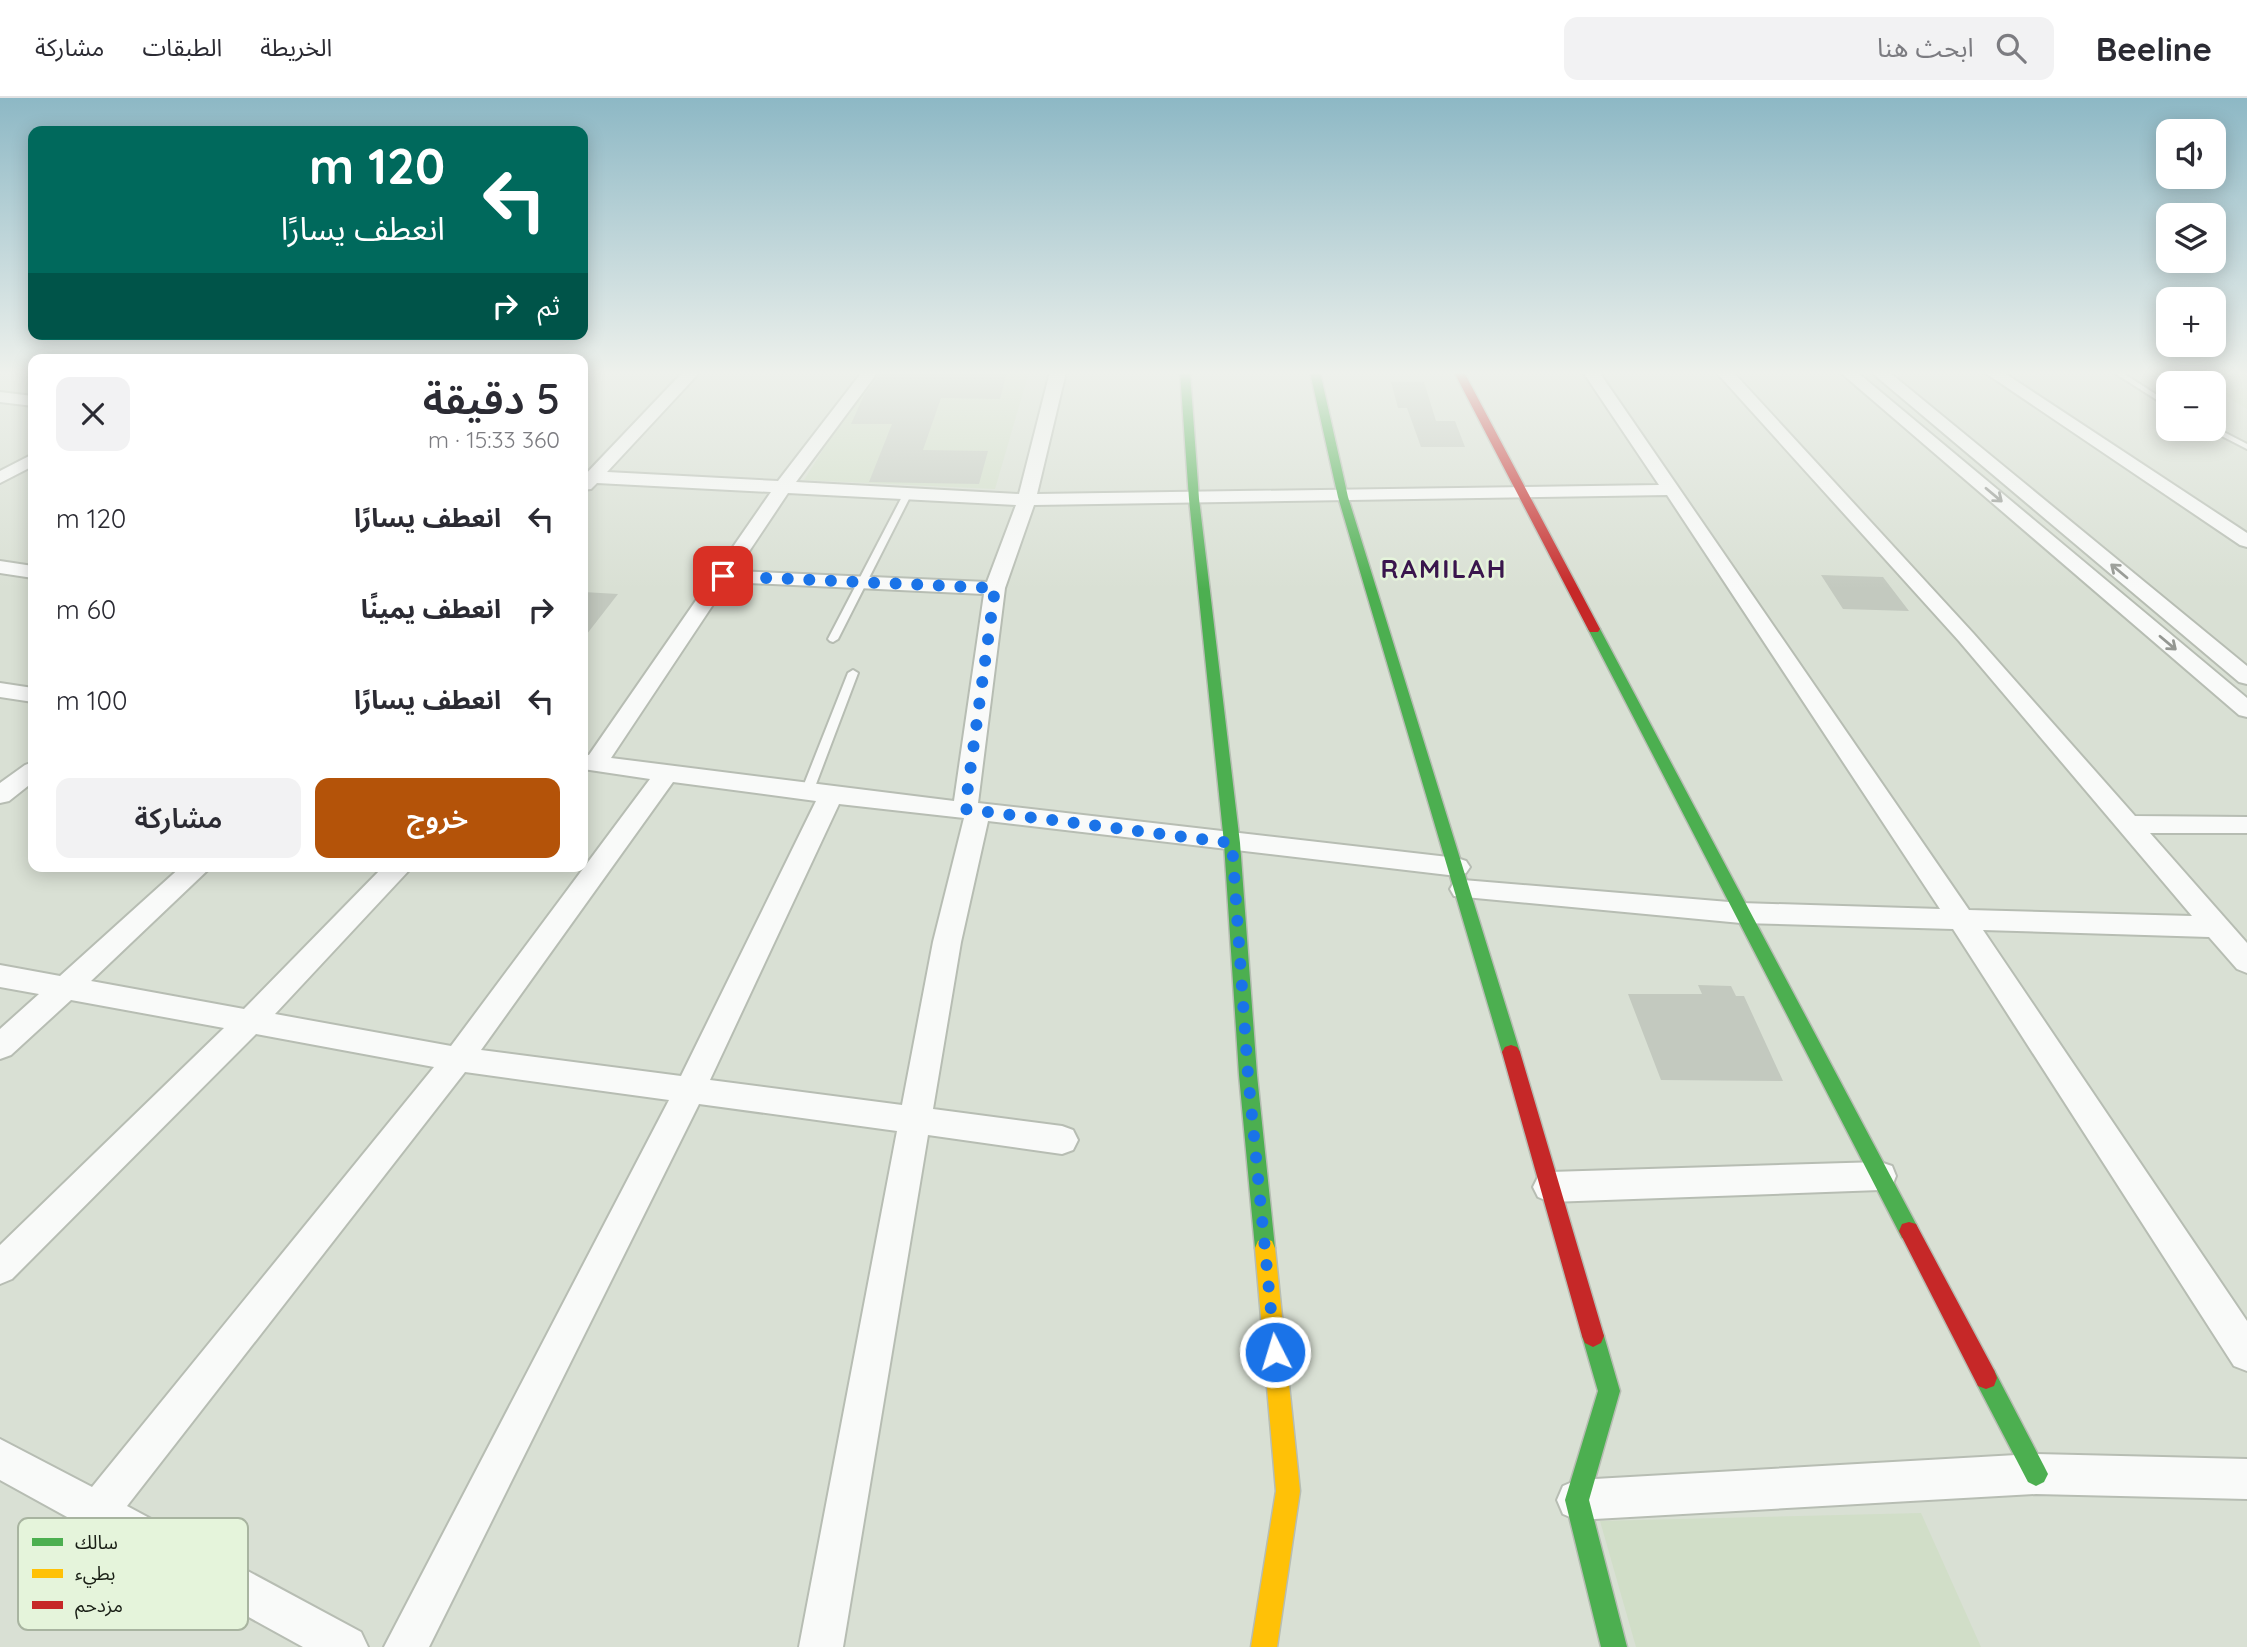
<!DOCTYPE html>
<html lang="ar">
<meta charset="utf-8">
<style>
body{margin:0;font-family:Quicksand,"Noto Sans Arabic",sans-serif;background:#f2f2f3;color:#2b2b33;direction:rtl;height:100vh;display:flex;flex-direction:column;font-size:26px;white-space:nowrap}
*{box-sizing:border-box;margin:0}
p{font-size:23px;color:#7c7c81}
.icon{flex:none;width:38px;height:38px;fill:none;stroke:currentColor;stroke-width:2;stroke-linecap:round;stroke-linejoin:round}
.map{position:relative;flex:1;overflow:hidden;direction:ltr}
.details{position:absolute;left:28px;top:256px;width:560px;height:518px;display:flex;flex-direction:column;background:#fff;border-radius:14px;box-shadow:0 4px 18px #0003;direction:rtl}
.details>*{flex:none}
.banner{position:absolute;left:28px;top:28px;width:560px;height:214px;border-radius:14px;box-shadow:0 4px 18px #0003;direction:rtl;background:#00695c;color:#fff;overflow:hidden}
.controls{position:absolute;left:2156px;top:21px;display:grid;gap:14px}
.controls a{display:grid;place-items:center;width:70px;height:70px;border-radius:14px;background:#fff;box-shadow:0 4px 18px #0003;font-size:35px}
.pin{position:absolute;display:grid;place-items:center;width:60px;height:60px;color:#fff;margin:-30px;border-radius:14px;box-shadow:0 4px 10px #0006}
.me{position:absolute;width:77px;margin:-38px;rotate:355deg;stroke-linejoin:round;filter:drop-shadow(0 0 5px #0008)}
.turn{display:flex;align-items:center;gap:24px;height:147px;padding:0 28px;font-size:32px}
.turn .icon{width:91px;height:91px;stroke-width:2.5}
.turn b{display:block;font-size:49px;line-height:60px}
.then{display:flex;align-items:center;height:66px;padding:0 28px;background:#0003;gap:14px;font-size:26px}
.round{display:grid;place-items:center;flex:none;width:74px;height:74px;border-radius:14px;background:#f2f2f3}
.headline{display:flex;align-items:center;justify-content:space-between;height:119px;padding:0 28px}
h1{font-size:42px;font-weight:600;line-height:52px}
.primary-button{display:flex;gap:14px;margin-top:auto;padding:14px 28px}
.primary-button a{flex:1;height:80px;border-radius:14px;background:#b45309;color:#fff;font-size:28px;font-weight:600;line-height:80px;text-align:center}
.primary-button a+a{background:#f2f2f3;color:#2b2b33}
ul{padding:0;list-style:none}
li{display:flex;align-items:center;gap:21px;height:91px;padding:0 28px}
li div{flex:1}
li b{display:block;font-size:26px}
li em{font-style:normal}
header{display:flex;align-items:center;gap:42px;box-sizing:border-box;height:98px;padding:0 35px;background:#fff;border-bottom:2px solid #e1e1e2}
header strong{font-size:33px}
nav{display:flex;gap:38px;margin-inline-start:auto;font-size:24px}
.search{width:490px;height:63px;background:#f2f2f3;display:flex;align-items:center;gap:18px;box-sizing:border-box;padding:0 24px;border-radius:14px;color:#7c7c81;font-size:26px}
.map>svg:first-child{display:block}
</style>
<header>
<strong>Beeline</strong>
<div class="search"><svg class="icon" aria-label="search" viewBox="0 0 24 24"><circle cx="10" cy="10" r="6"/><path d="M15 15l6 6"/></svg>ابحث هنا</div>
<nav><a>الخريطة</a><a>الطبقات</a><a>مشاركة</a></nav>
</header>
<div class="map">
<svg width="2247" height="1549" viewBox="0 0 2247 1549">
<rect width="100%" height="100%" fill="#d9e0d4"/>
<!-- built -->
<path fill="#d1dec8" d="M872 274H1029L995 391 804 382Z
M2186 274H2247V311L2214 291V285H2204Z
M1921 1415 1981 1549H1636L1600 1423Z"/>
<!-- building -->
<path fill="#c3c9bf" d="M882 274H1007L1000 301 941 300 923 352 988 353 979 386 869 384 892 326H851L864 297Z
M1391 284H1424L1436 323H1455L1465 349H1421L1407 310H1398Z
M1821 477 1883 479 1909 513 1843 511Z
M583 494 618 496 583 541Z
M1698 887 1731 888 1736 898H1744L1783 983 1661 982 1628 896H1702Z"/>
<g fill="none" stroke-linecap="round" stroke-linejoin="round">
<defs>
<path id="lane" d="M2113 274H2121L2168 304V309Z
M2214 329 2247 346V351L2208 331H2214Z
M905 393 912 395 838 541 833 544 830 543 828 541Z
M853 572 858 575 813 694 807 698 803 697 801 694 848 575Z"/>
<path id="street" d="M683 274H700L607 374 778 383 862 274H878L796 384 1019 396 1050 274H1066L1037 396 1659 387 1583 274H1599L1969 812 2192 818 1959 543 1716 274H1733L1973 535 2135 718 2247 719V735H2150L2247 845V875L2237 871 2209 839 1983 832 2247 1223V1273L2234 1268 1953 831 1741 825 1454 798 1450 791 1454 784 1463 782 1741 805 1940 811 1667 397 1034 407 1005 490 978 705 1457 760 1466 763 1470 769 1466 775 1457 778 988 723 961 844 933 1011 1062 1028 1073 1032 1078 1042 1073 1052 1062 1056 928 1037 843 1549H799L897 1033 699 1006 429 1549H384L669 1002 465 974 127 1408 361 1534 368 1549H303L0 1382V1341L92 1389 434 969 256 936 12 1181 0 1186V1147L224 930 71 902 11 957 0 961V931L39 896 0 889V867L60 878 182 768H212L91 883 244 911 384 768H413L275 916 451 948 650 681 583 671V657H589L771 394 597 385 591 391 583 392V379ZM788 395 1016 407 987 484 736 473ZM728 484 984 496 954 703 611 660ZM673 684 816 703 681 978 481 952ZM839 706 964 720 933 844 902 1007 710 982Z
M1840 274H1857L2247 600V619L2239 617Z
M1871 274H1889L2247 568V586L2239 584Z
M1984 274H2003L2247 435V449L2240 447Z
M0 294 33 298V308L0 304Z
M33 356V368L0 385V373Z
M0 463 33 468V480L0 475Z
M0 585 33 590V604L0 599Z
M33 664V684L9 703 0 705V685L25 667Z
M1880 1064 1892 1068 1896 1078 1892 1088 1880 1092 1550 1104 1538 1099 1533 1089 1538 1079 1550 1074Z
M2036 1356 2247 1361V1401L2036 1396 1577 1422 1563 1416 1557 1402 1563 1388 1577 1382Z"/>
<path id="fast" d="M1180 274H1190L1199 401 1240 745 1257 977 1275 1150 1272 1157 1265 1159 1258 1157 1255 1150 1239 977 1224 745 1189 401Z
M1310 274H1320L1348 399 1520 954 1517 959 1511 961 1505 959 1502 954 1338 399Z
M1594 527 1600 531 1916 1126 1919 1133 1916 1140 1909 1142 1902 1140 1588 531Z
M1593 1227 1601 1231 1604 1238 1620 1293 1589 1402 1627 1549H1601L1565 1402 1598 1293 1582 1238 1585 1231Z
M1986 1269 1994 1272 2044 1368 2048 1376 2044 1384 2036 1388 2028 1384 1978 1288 1975 1280 1978 1272Z"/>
<path id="slow" d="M1265 1141 1272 1143 1275 1150 1300 1393 1277 1549H1251L1276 1393 1255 1150 1258 1143Z"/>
<path id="jam" d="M1454 274H1464L1600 531 1598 534H1590L1588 531Z
M1511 947 1517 949 1520 954 1604 1238 1601 1245 1593 1249 1585 1245 1582 1238 1502 954 1505 949Z
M1909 1124 1916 1126 1994 1272 1997 1280 1994 1288 1986 1291 1978 1288 1899 1133 1902 1126Z"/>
</defs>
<!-- lane casing -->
<use href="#lane" stroke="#b7bdb3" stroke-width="4"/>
<!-- street casing -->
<use href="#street" stroke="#b7bdb3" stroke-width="4"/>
<!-- fast casing -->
<use href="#fast" stroke="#b7bdb3" stroke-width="3"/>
<!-- slow casing -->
<use href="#slow" stroke="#b7bdb3" stroke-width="3"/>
<!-- jam casing -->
<use href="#jam" stroke="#b7bdb3" stroke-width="3"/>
<!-- lane -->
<use href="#lane" fill="#f9faf9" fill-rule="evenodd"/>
<!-- street -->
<use href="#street" fill="#f9faf9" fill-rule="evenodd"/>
<!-- fast -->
<use href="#fast" fill="#4caf50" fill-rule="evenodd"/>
<!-- slow -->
<use href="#slow" fill="#ffc107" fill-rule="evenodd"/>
<!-- jam -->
<use href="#jam" fill="#c62828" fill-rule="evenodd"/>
<defs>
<path id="rail" d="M2243 274 2247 276"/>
</defs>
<!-- rail casing -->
<use href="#rail" stroke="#bcbebb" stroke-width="5"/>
<!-- rail -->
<use href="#rail" stroke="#e5f4db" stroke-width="3.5" stroke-dasharray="10" stroke-linecap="butt"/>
</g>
<!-- one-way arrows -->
<defs><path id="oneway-shaft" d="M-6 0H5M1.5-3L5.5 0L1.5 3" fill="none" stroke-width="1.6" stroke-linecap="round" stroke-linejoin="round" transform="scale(1.75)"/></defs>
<g stroke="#949792">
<use href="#oneway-shaft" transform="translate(1994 397) rotate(40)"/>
<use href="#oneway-shaft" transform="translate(2119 473) rotate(-140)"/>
<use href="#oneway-shaft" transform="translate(2168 545) rotate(40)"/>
</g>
<!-- sky -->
<linearGradient id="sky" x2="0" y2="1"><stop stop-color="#8db8c5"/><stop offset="0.56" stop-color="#eef1ec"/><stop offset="1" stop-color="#eef1ec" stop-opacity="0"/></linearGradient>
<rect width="2247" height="491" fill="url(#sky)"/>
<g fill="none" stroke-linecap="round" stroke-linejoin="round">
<!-- route -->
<path stroke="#1a73e8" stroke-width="12" stroke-dasharray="0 21.6" d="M723 478 995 490 965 711 1232 745 1248 977 1275 1254"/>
</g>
<g text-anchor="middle" stroke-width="5" stroke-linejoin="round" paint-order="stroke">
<!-- far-district labels -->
<g font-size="26" font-weight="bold" letter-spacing="2" fill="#3a164d" stroke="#e5f4db">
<text x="1444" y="480">RAMILAH</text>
</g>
</g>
<!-- legend -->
<rect x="18" y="1420" width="230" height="112" rx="10" fill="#e5f4db" stroke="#a8b4a0" stroke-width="2"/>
<rect x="32" y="1440" width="31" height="8" fill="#4caf50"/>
<rect x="32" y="1471" width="31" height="9" fill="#ffc107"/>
<rect x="32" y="1503" width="31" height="8" fill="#c62828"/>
<g font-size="19" fill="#191e15">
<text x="75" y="1451">سالك</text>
<text x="75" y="1482">بطيء</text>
<text x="75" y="1514">مزدحم</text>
</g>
</svg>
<div class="controls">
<a><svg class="icon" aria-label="sound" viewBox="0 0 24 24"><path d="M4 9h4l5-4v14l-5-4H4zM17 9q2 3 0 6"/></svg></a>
<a><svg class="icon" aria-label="layers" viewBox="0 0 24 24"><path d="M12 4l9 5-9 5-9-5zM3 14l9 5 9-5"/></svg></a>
<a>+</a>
<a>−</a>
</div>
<div class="pin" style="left:723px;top:478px;background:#d93025"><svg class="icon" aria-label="arrive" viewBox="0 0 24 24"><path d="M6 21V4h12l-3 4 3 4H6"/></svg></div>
<svg class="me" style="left:1275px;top:1254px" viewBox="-20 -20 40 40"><circle r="17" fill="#1a73e8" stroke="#fff" stroke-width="3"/><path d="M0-11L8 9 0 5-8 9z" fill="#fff"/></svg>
<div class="banner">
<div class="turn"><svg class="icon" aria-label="left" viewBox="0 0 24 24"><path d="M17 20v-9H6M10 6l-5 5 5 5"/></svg><div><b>120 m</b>انعطف يسارًا</div></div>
<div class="then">ثم<svg class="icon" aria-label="right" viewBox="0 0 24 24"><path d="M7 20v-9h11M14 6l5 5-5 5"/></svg></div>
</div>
<section class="details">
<div class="headline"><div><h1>5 دقيقة</h1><p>360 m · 15:33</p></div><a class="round"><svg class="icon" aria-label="close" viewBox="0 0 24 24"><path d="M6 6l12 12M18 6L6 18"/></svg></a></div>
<ul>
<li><svg class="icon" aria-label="left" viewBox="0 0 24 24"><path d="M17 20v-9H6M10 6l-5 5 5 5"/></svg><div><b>انعطف يسارًا</b></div><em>120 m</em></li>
<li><svg class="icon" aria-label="right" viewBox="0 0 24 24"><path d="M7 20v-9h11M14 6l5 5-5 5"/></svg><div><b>انعطف يمينًا</b></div><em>60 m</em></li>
<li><svg class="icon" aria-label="left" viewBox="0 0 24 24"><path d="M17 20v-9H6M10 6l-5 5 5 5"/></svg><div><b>انعطف يسارًا</b></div><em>100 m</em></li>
</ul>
<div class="primary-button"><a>خروج</a><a>مشاركة</a></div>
</section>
</div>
